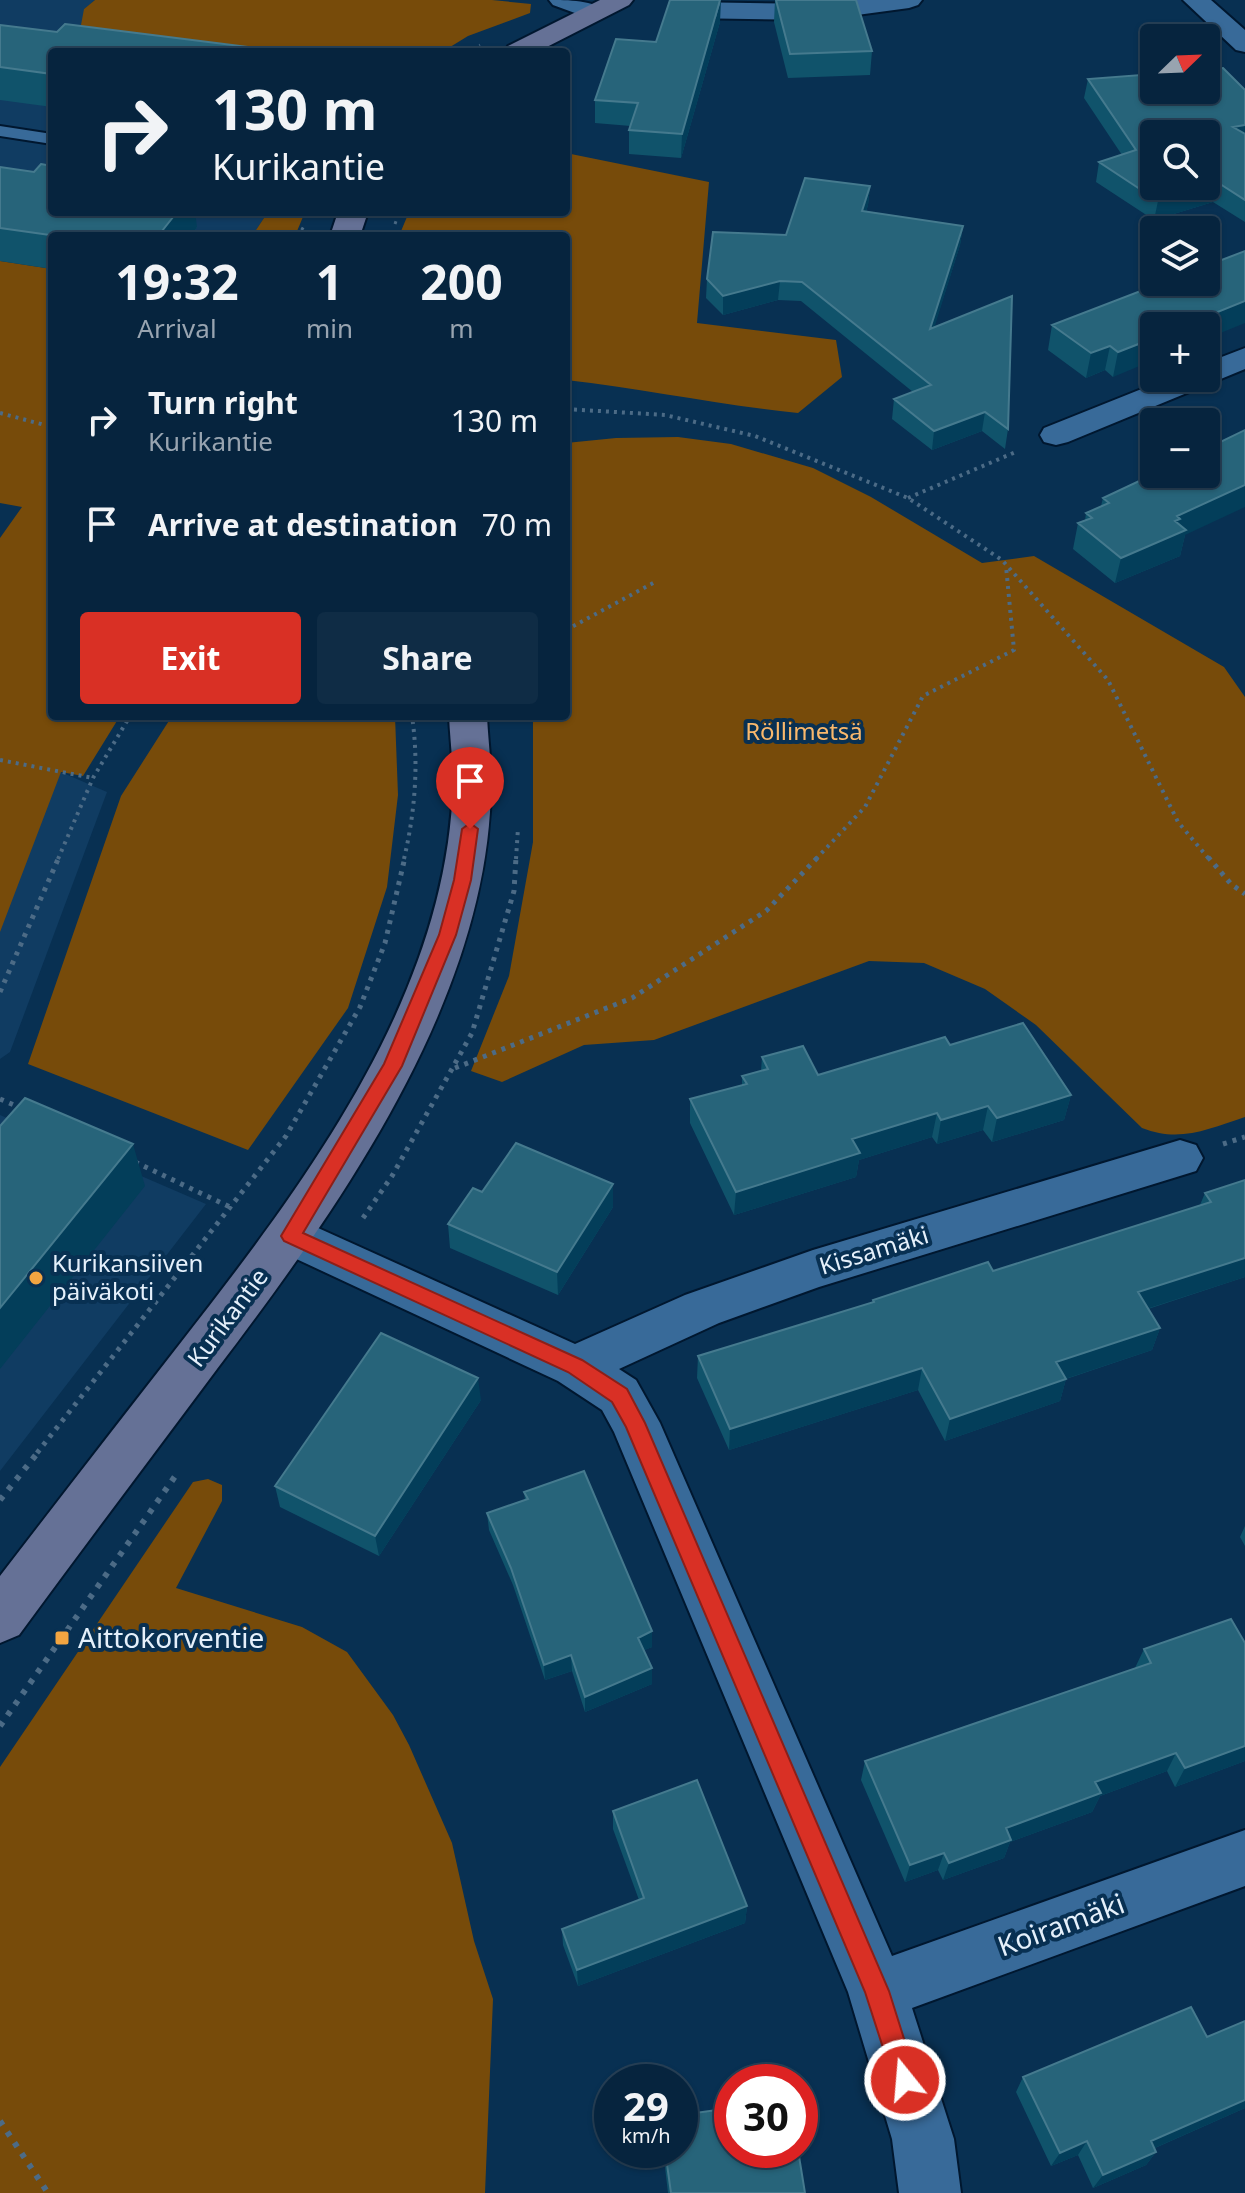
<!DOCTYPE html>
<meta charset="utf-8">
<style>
body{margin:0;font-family:"Noto Sans",sans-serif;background:#0f2c45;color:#f1f3f6;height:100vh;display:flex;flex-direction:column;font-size:30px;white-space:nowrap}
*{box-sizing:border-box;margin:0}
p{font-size:26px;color:#98a4b0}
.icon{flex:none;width:44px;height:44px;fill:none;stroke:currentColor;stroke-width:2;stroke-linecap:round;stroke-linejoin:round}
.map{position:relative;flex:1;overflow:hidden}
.details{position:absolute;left:48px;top:232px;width:522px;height:488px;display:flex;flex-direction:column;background:#06243e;border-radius:8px;box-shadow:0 2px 6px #0004,0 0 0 2px #274158}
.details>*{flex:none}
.guide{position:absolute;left:48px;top:48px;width:522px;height:168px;border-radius:8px;box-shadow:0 2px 6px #0004,0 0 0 2px #274158;background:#06243e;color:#f1f3f6;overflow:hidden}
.needle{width:52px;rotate:67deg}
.buttons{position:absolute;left:1140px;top:24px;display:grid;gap:16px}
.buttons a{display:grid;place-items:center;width:80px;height:80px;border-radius:8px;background:#06243e;box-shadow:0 2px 6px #0004,0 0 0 2px #274158;font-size:40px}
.speed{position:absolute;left:594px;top:2064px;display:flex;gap:16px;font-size:40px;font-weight:700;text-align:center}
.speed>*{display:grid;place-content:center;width:104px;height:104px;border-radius:50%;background:#06243e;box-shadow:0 2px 6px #0004,0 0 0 2px #274158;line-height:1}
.speed small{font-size:20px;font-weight:400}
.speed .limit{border:12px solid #d22;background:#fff;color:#111}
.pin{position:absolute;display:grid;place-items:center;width:68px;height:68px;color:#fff;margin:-82px -34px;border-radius:50% 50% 50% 0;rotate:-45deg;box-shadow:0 0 8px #0007}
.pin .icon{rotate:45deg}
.me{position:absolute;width:88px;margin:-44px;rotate:343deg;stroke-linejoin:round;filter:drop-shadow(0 0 6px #0008)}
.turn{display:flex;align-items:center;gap:28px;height:168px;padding:0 32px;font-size:36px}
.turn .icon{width:104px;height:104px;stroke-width:2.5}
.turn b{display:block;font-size:56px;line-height:68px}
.eta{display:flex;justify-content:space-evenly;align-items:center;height:136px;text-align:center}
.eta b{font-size:48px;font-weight:700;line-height:56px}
.primary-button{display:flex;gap:16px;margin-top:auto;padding:16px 32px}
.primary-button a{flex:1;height:92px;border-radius:8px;background:#d93025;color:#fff;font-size:32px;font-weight:700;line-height:92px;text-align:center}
.primary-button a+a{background:#0f2c45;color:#f1f3f6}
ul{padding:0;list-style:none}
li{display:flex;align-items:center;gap:24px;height:104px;padding:0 32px}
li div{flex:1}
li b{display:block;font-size:30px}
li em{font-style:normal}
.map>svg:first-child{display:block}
</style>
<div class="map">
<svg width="1245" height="2193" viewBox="0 0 1245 2193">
<rect width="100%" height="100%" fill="#083052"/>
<!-- built -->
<path fill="#103c62" d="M0 0H95L84 9 93 35 52 52V212H268L252 236H52L0 261Z
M0 761 63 773 107 792 10 1052 0 1059Z
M0 1115 206 1204 0 1471Z"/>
<!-- green -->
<path fill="#774b0a" d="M95 0H492L531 4 530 13 468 36 442 52H170L93 35 81 25 84 9Z
M566 153 709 182 697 323 836 340 842 377 798 413C720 405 644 389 566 380V236H399L409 212H566Z
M268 212H305L295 236H252Z
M0 261 52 269V716H120L83 776 61 772 0 932V538L22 507 0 503Z
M678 437 731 444 813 468 871 497 982 563 1034 556 1224 667 1245 697V1117C1208 1129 1180 1143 1142 1128L1036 1025 985 989 924 963 869 961 654 1040 584 1045 502 1082 471 1071 509 976 533 842V716H566V443L616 438Z
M172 716H395L398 795 387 887 348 1008 248 1150 28 1064 121 796Z
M208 1479 222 1485V1501L176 1588 302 1627 347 1652 393 1715 409 1745 452 1843 474 1941 493 1999 485 2193H0V1767L193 1482Z"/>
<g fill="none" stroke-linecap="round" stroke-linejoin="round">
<defs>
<path id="service" d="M0 126 52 134V144L0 136Z"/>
<path id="minor" d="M549 0C567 0 595 0 607 12L603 17 594 20 553 5Z
M852 0H922L918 5 909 8 820 20 686 18 677 15 673 10 677 5 686 2 820 4Z
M1183 0H1211L1245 30V52L1236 50Z
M1245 348V369L1068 442 1056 445 1044 442 1040 435 1044 428 1169 378H1206V363Z
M1180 1140 1196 1145 1203 1158 1196 1171 819 1287 719 1323 619 1369 636 1380 660 1423 892 1956 1245 1830V1886L912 2008 954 2139 961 2193H899L892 2139 848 1992 614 1432 602 1410 558 1381 275 1249 268 1236 275 1223 291 1217 307 1223 575 1344 685 1295 813 1250Z"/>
<path id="secondary" d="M600 0H633L629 5 537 52H504L508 46Z
M338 212H368L360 236H330Z
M449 716H487C488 738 491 760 491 782 491 995 340 1207 217 1369 151 1458 84 1546 19 1635L0 1643V1576C60 1498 121 1419 182 1341 306 1182 448 994 453 783 453 761 450 738 449 716Z"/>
</defs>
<!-- service casing -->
<use href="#service" stroke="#00172f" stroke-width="4"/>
<!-- minor casing -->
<use href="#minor" stroke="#00172f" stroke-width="4"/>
<!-- secondary casing -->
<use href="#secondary" stroke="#00172f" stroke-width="4"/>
<!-- path-far3 -->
<path stroke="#4c6b86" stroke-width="3" stroke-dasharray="3 4" stroke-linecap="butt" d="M467 52 480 45
M395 224 399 212
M298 236 304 226"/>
<!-- path-far2 -->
<path stroke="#4c6b86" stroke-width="4" stroke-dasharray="3 5" stroke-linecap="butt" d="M566 409 665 415 755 436 908 498 1002 560 1108 680 1178 822 1209 859
M0 413 52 427
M908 498 1018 451
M566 630 655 582
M0 760 93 778
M58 859 93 778 130 716
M404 859C415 812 419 764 412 716
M516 859 518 828
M816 859 865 807 923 696 1014 650 1006 566"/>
<!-- path-far1 -->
<path stroke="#4c6b86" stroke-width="5" stroke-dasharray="4 6" stroke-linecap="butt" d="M1208 857 1231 884 1245 894
M0 992 59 857
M455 1068 632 998 766 911 818 857
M0 1099 21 1108
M1223 1144 1245 1137
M135 1162 230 1207
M363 1218 392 1176 472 1033 514 891 516 857
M37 1453 286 1136 360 1007 385 943 405 857"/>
<!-- path -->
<path stroke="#4c6b86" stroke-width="6" stroke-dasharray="5 8" stroke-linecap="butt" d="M0 1500 39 1451
M0 1726 176 1475
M0 2121 48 2193"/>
<!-- service -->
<use href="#service" fill="#386a99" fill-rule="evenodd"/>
<!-- minor -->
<use href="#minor" fill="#386a99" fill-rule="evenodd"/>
<!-- secondary -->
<use href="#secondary" fill="#657196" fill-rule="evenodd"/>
</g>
<!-- wall -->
<path fill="#10536b" d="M768 0H856L872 51 870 75 788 78 774 22 775 0Z
M720 22 681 158 629 154V130L631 126 595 123V100L656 42Z
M0 25 52 52V107L0 100Z
M1088 79 1245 90V222L1213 202 1154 220 1096 182 1099 162 1122 155 1084 98Z
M0 167 197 227 191 236H52V269L0 261Z
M870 186 868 205 866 212 963 226 960 245 934 327 1008 429 1005 449 982 431 932 450 892 419 894 399 913 392 801 301 778 300 723 315 706 298 707 279 786 235Z
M1245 251 1113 377 1105 370 1086 378 1048 350 1052 325Z
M1103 498 1185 535 1180 556 1115 583 1073 549 1078 523 1085 521 1086 513 1101 506Z
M950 1045 1071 1095 1064 1120 992 1142 983 1130 937 1144 932 1137 859 1160 856 1177 734 1215 690 1123V1099L742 1085V1076L761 1071 762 1057 818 1075Z
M1245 1180V1277L1148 1309 1160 1328 1152 1350 1066 1379 1060 1401 945 1441 918 1390 729 1450 697 1378 698 1356 872 1303 873 1300 993 1271 1200 1205 1205 1193Z
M613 1184V1207L558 1295 450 1248 448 1224 482 1192Z
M481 1400 379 1556 280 1507 275 1486Z
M524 1492 652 1647 644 1650 652 1684 585 1712 572 1671 545 1680 513 1585 489 1530 487 1513 525 1500Z
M1245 1526V1546L1240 1537Z
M1245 1643V1761L1175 1787 1167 1771 1100 1796 1092 1812 1010 1842 1004 1858 943 1880 938 1870 905 1882 861 1780 865 1761 1135 1668 1144 1649Z
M613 1811 747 1906 745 1923 578 1986 563 1945 562 1929 639 1900 613 1829Z
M1245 2021V2108L1155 2148 1156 2152 1146 2165 1093 2188 1078 2155 1051 2166 1016 2092 1023 2077 1207 2037Z
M663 2150H680L805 2193H668Z"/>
<!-- shaded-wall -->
<path fill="#033e5a" d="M721 0 720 22 681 158 682 134Z
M1245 125V143L1233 127Z
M1217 182 1213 202 1154 220 1158 201Z
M870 186 868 205 860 230 862 211Z
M177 212H195L197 227 191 236H158Z
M963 226 960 245 928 348 930 329Z
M780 281 778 300 723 315V296Z
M1245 301V323L1206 339V326H1183Z
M1154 338V360L1113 377 1118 352Z
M1110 346 1105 370 1086 378 1091 353Z
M985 412 982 431 932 450 934 431Z
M1245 485V507L1185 535 1180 556 1115 583 1121 558 1177 516Z
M1071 1095 1064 1120 992 1142 997 1118Z
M988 1106 983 1130 937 1144 941 1120Z
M937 1113 932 1137 859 1160 856 1177 734 1215 736 1192 852 1139Z
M133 1144 145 1186 0 1369V1308Z
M613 1184V1207L558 1295 557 1272Z
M1245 1258V1277L1131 1314 1138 1292Z
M1160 1328 1152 1350 1050 1384 1056 1362Z
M922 1368 918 1390 729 1450 730 1429Z
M478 1378 481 1400 379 1556 375 1536Z
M1066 1379 1060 1401 945 1441 950 1419Z
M652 1631V1647L638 1653V1638Z
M571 1655 572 1671 545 1680 544 1665Z
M652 1668V1684L585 1712V1697Z
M1245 1746V1761L1175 1787 1185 1768Z
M1176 1753 1167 1771 1100 1796 1092 1812 1010 1842 1004 1858 943 1880 949 1863 1006 1828 1095 1782Z
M944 1853 938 1870 905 1882 910 1865Z
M747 1906 745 1923 578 1986 577 1970Z
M1245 2100V2108L1141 2154 1151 2141Z
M1087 2141 1078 2155 1051 2166 1060 2153Z
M1156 2152 1146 2165 1093 2188 1103 2175Z"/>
<!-- building -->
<path fill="#27647a" stroke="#457a8e" stroke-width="2" d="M670 0H720L682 134 629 130 638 103 595 100 616 39 656 42Z
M776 0H856L872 51 790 54Z
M65 24 288 52H52V74L0 67V25L57 32Z
M1223 68 1245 90V125L1233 127 1245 134V200L1217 182 1206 186V134H1154V186H1205L1158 201 1099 162 1136 150 1088 79 1154 74V90H1206V70Z
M41 164 52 166V212H177L158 236H57L0 228V167L34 172Z
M805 178 870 186 862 211 963 226 930 329 1012 296 1008 429 985 412 934 431 894 399 931 385 802 282 780 281 723 296 707 279 713 232 786 235Z
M1245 251V301L1183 326H1154V338L1118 352 1110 346 1091 353 1052 325 1164 282H1206V266Z
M1245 430V485L1177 516 1180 519 1175 521 1186 530 1121 558 1078 523 1092 518 1086 513 1109 503 1103 498 1154 474H1206V449Z
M1023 1023 1071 1095 997 1118 988 1106 941 1120 937 1113 852 1139 860 1153 736 1192 690 1099 747 1084 742 1076 768 1069 762 1057 803 1046 818 1075 945 1037 950 1045Z
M25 1098 133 1144 0 1308V1126Z
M516 1143 613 1184 557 1272 448 1224 473 1188 482 1192Z
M1245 1180V1258L1138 1292 1160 1328 1056 1362 1066 1379 950 1419 922 1368 730 1429 698 1356 874 1302 873 1300 988 1262 993 1271 1211 1202 1205 1193Z
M381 1333 478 1378 375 1536 275 1486Z
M584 1471 652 1631 638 1638 652 1668 585 1697 571 1655 544 1665 511 1568 487 1513 528 1499 524 1492Z
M1231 1619 1245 1643V1746L1185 1768 1176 1753 1095 1782 1101 1793 1006 1828 1011 1840 949 1863 944 1853 910 1865 865 1761 1151 1663 1144 1649Z
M697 1780 747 1906 577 1970 562 1929 644 1898 613 1811Z
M1191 2007 1207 2037 1245 2021V2100L1151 2141 1156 2152 1103 2175 1087 2141 1060 2153 1023 2077Z
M732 2108V2150H798L805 2193H671L665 2150H680V2115Z"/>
<!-- route -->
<path fill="#d93025" stroke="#8d1f18" stroke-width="2" d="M470 823 478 829 471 880 456 935 402 1066 303 1233 582 1360 627 1389 645 1423 889 1991 917 2080 914 2088 905 2092 896 2088 865 1992 626 1427 612 1402 568 1372 284 1241 281 1236 384 1064 439 935 454 880 462 829Z"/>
<!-- markers -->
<g fill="#f2a541" stroke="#083052" stroke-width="3">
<circle cx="36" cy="1278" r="8"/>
<rect x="54" y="1630" width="16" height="16" rx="4"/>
</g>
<g text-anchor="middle" stroke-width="8" stroke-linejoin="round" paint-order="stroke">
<!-- park labels -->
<g font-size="24" fill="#f9b86c" stroke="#083052">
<text x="804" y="740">Röllimetsä</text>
</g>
<!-- street labels -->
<g font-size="24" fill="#e5f0fb" stroke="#083052">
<text transform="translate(874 1251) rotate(-17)" y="8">Kissamäki</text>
<text transform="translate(228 1318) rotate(-53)" y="8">Kurikantie</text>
</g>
<!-- poi labels -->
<g font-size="24" fill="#e5f0fb" stroke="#083052" text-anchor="start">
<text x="52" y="1272">Kurikansiiven<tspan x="52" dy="28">päiväkoti</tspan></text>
</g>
<!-- near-poi labels -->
<g font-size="28" fill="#e5f0fb" stroke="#083052" text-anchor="start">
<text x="78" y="1648">Aittokorventie</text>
</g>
<!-- near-street labels -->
<g font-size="28" fill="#e5f0fb" stroke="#083052">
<text transform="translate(1061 1925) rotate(-20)" y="10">Koiramäki</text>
</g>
</g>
</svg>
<div class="buttons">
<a><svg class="needle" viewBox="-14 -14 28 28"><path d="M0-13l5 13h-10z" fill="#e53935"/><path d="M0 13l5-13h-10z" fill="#98a4b0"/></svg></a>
<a><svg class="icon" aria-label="search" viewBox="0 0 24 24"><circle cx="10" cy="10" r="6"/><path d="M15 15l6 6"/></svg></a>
<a><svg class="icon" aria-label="layers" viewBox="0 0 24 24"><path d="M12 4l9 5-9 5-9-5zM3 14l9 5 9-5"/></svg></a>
<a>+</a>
<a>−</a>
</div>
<div class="speed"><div>29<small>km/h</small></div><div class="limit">30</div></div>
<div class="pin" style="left:470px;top:829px;background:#d93025"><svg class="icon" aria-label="arrive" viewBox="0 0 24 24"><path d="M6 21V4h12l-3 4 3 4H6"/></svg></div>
<svg class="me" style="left:905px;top:2080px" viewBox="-20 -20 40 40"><circle r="17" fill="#d93025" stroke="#fff" stroke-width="3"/><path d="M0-11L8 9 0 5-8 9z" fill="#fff"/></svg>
<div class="guide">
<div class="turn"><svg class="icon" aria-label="right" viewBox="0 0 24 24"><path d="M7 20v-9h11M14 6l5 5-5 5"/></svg><div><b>130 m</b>Kurikantie</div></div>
</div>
<section class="details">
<div class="eta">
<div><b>19:32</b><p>Arrival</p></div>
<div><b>1</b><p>min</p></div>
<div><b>200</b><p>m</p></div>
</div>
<ul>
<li><svg class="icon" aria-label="right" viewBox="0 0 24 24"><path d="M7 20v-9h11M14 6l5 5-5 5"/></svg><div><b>Turn right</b><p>Kurikantie</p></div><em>130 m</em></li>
<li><svg class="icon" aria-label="arrive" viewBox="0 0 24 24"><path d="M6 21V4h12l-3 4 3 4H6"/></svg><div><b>Arrive at destination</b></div><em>70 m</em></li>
</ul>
<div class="primary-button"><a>Exit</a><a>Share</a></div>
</section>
</div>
